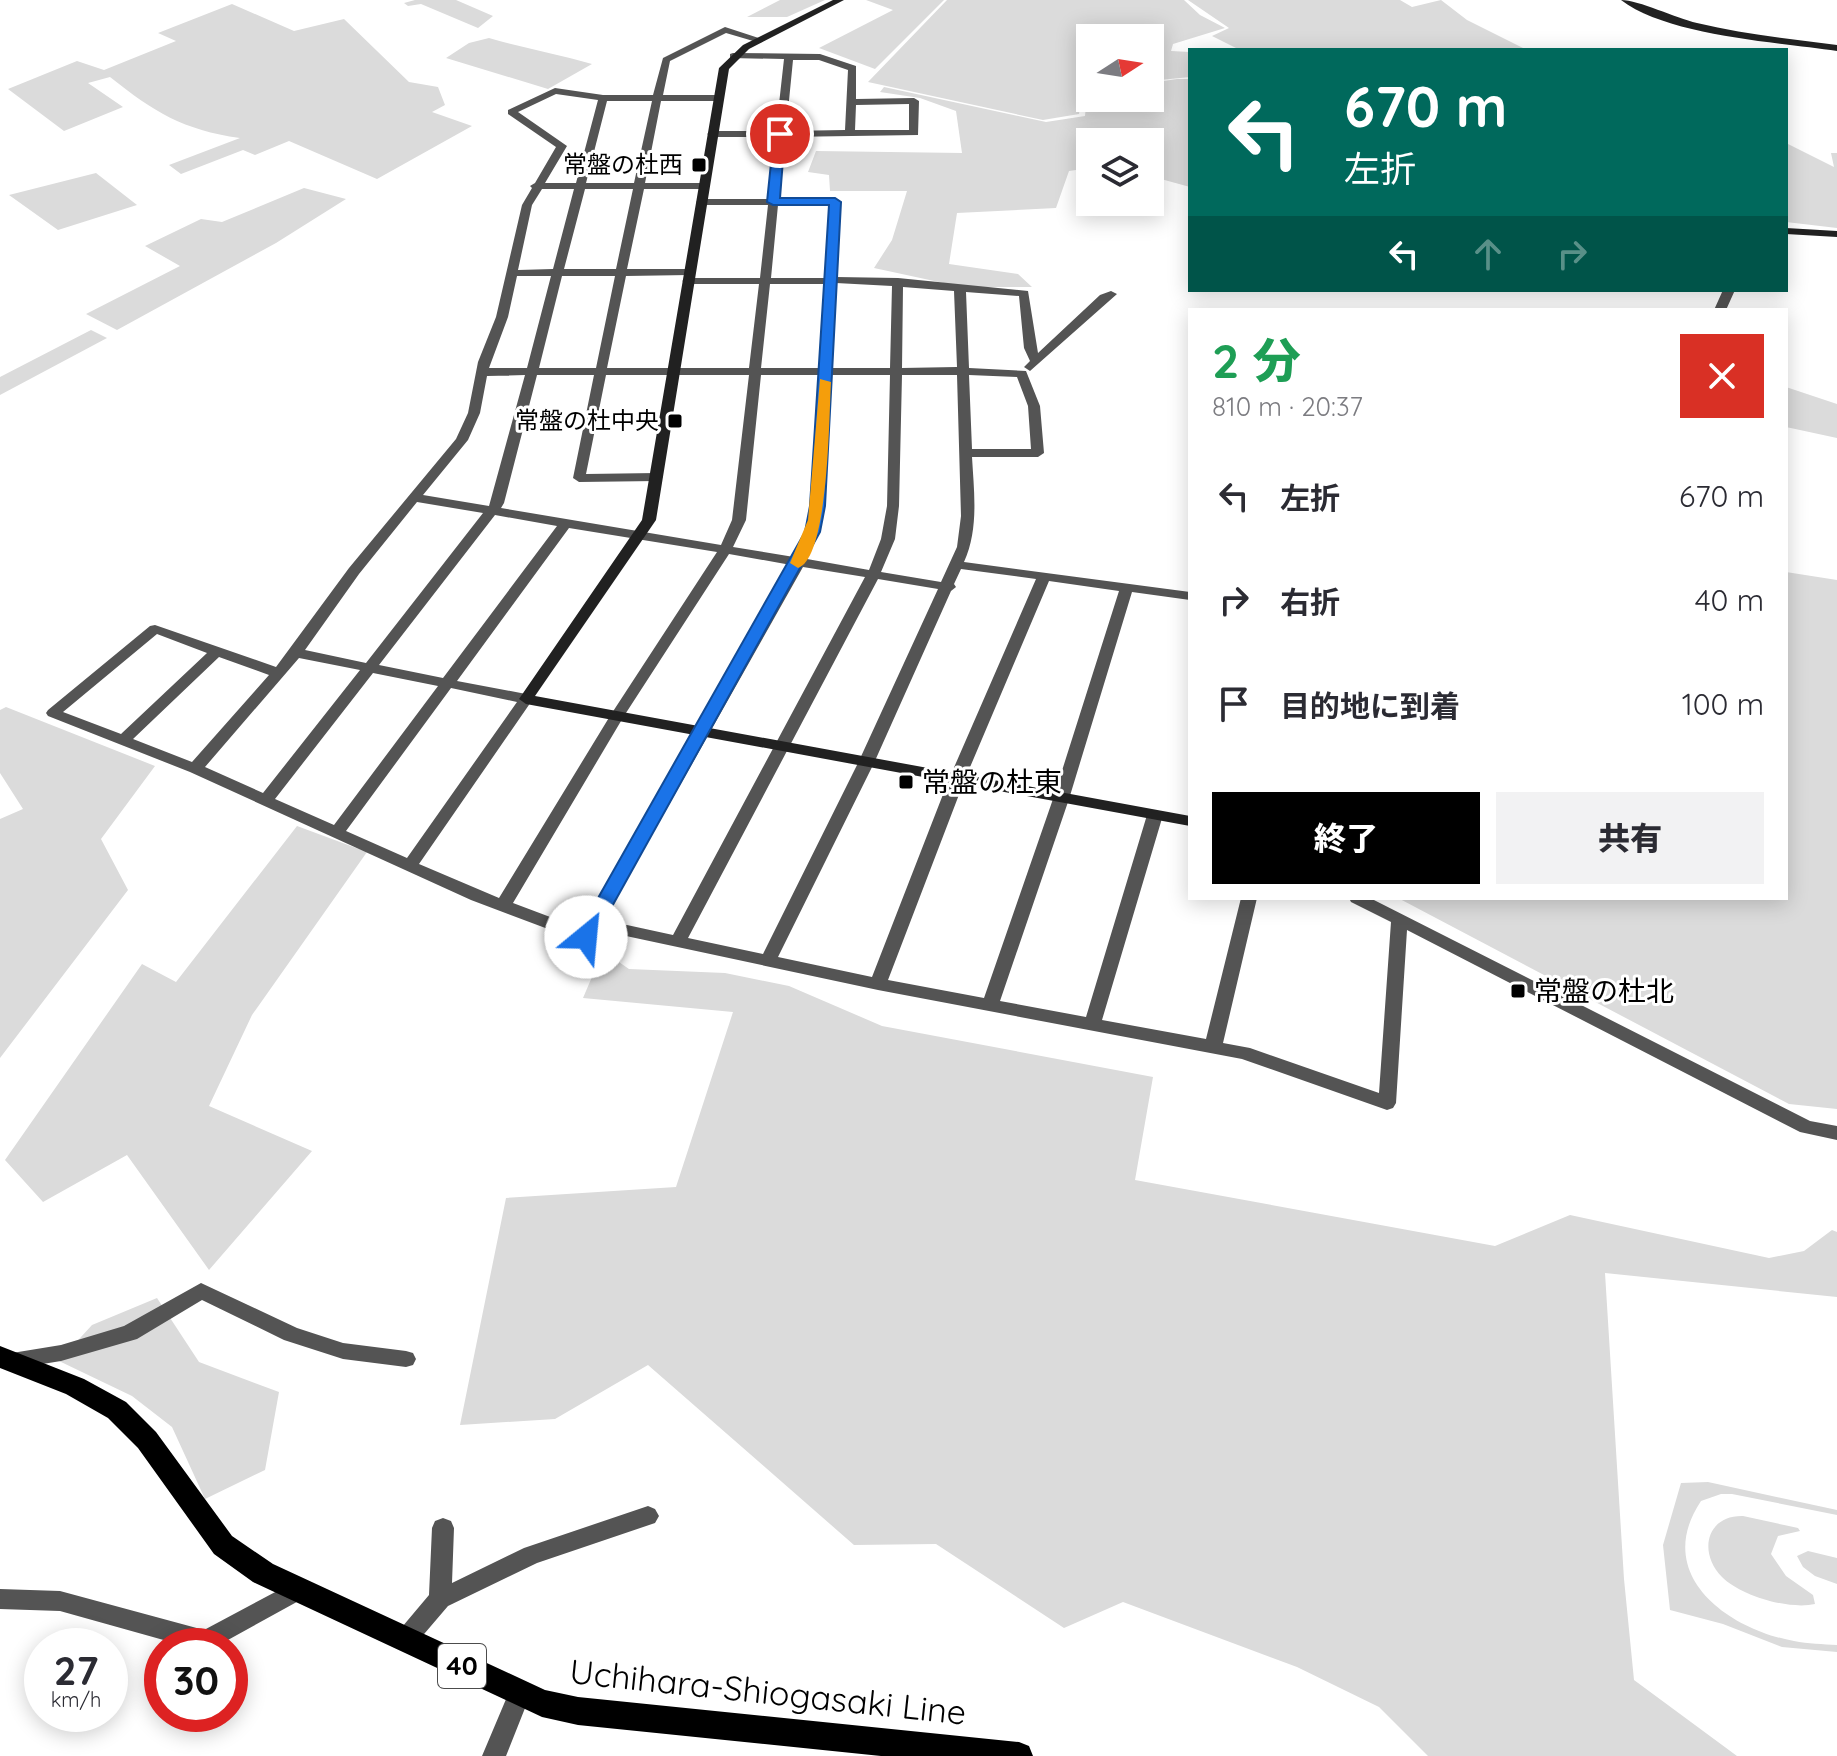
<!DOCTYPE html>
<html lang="ja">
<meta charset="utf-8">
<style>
body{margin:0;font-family:Quicksand,"Noto Sans JP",sans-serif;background:#f2f2f3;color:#2b2b33;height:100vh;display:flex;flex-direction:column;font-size:30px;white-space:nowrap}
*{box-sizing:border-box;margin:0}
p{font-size:26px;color:#7c7c81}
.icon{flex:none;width:44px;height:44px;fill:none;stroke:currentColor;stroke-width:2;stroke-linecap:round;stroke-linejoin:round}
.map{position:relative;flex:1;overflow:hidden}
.details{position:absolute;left:1188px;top:308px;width:600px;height:592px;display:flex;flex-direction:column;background:#fff;border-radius:0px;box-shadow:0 4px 20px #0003}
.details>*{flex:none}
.banner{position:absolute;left:1188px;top:48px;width:600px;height:244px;border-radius:0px;box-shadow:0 4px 20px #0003;background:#00695c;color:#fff;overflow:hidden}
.needle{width:52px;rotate:78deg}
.buttons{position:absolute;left:1076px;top:24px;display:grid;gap:16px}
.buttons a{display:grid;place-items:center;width:88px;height:88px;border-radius:0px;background:#fff;box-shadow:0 4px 20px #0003;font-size:40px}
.speed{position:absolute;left:24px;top:1628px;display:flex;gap:16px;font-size:40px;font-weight:700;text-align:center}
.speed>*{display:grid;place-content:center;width:104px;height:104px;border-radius:50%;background:#fff;box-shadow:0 4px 20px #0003;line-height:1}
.speed small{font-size:20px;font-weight:400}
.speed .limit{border:12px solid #d22;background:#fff;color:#111}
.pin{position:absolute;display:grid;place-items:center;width:68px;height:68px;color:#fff;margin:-34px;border:4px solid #fff;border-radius:50%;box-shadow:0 2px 8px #0007}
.me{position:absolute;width:88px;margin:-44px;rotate:28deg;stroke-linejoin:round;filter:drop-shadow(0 0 6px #0008)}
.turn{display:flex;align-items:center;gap:28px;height:168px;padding:0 24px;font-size:36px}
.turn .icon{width:104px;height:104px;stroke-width:2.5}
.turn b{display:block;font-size:56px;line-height:68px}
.lanes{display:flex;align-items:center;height:76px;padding:0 24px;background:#0003;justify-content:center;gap:40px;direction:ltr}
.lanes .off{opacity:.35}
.round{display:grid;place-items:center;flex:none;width:84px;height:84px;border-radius:0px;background:#f2f2f3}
.head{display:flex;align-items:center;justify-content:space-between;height:136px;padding:0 24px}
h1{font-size:48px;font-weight:800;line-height:60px;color:#1e9e55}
.button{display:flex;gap:16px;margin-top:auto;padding:16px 24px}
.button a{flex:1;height:92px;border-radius:0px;background:#000;color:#fff;font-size:32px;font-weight:800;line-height:92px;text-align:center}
.button a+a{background:#f2f2f3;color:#2b2b33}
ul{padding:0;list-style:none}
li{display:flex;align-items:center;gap:24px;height:104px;padding:0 24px}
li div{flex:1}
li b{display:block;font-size:30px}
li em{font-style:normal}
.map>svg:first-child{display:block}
</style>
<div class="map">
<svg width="1837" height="1756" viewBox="0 0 1837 1756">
<rect width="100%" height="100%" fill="#fff"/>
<!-- green -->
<path fill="#dbdbdb" d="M415 0H456L493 16 478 28 421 4 408 6 404 3Z
M780 0H825L787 17H747Z
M866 0H944L875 69 819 48 893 10Z
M947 0H1184L1200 15 1225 28 1173 44 1171 51 1190 52V77L1150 81V38H1090V93L1082 95 1079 114 1043 120 868 82Z
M1188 0H1400L1412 7 1441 0 1467 20 1527 50H1240L1212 36 1229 28Z
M232 4 294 31 344 19 409 82 438 87 445 105 432 112 472 126 377 179 289 141 255 155 243 150 181 174 169 165 240 138C183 130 154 112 110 77L88 83 123 107 64 131 8 89 77 61 104 70 176 41 158 33Z
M489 38C523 48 557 54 592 64L548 89 446 58 469 43Z
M1177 79H1190V187L1150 176V142H1090V168L1069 171 1056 208 957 213 949 264 1018 274 1032 287H962L874 268 892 240 907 191H830L829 175 808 172 816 151 962 153 956 111 920 98 880 92 884 87 1046 122 1085 116 1087 96 1150 98V83Z
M1786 143 1834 167 1831 153H1837V228L1786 222Z
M96 173 137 205 58 230 9 195Z
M304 188 346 199 276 243 117 330 86 314 180 266 145 246 201 219 222 222Z
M91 330 107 338 0 395V377Z
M1786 387 1837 404V438L1786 427Z
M1786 572 1837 580V1109L1789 1104 1398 898H1786Z
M6 707 155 766 101 839 128 890 0 1058V819L23 809 0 773V710Z
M297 826 367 852 252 1015 209 1106 312 1151 209 1270 127 1155 43 1202 5 1160 142 964 176 982Z
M603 951 629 969 725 973 789 986 882 1026 1153 1077 1135 1180 1495 1246 1570 1215 1769 1258 1804 1251 1832 1230 1837 1232V1297L1605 1273 1624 1579 1634 1680 1737 1756H1428L1379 1707 1297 1667 1123 1602 1064 1628 936 1544 854 1545 648 1365 555 1419 460 1425 506 1198 676 1187 733 1012 583 998Z
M157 1298 199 1362 279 1392 265 1470 205 1499 172 1427 132 1396 59 1361 92 1325Z
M1708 1482 1837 1510V1515L1732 1494H1721L1701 1501C1652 1574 1727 1629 1794 1641 1808 1644 1823 1644 1837 1645V1652L1782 1647 1723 1624 1670 1610 1663 1545 1681 1483Z
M1743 1516 1798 1528 1800 1531 1778 1536 1771 1554 1786 1576 1813 1595 1815 1604C1789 1610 1741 1596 1722 1577 1698 1553 1706 1515 1743 1516Z
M1808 1551 1837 1558V1584L1815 1576 1803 1567 1797 1556Z"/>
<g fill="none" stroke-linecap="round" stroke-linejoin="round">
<!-- street -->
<path fill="#545454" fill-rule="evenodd" d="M725 27 765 40 760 43 726 33 670 61 663 95H717L722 98 717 101H661L645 183H703L708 186 703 189H644L627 269H689L695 272 689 275 626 276 607 368H749L759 284H688L682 281 688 278H760L768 205H701L696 202 701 199H768L775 137H712L707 134 712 131H776L784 59 730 58V54L733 53 820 54 856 66V99L914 98 919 101 918 135 785 137 779 199H835L840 202 836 277 898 278 1028 291 1038 353 1100 295 1111 291 1117 294 1030 371 1024 367 1030 361 1024 348 1019 296 966 292 969 368 1026 371 1040 406 1044 453 1038 457H972C974 492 979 529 964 562L1190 592V600L1132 592 1069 799 1000 1001 1086 1017 1147 815 1155 810 1163 815 1102 1020 1206 1039 1241 898H1257L1223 1043 1250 1048 1379 1093 1391 922 1351 902 1349 898H1370L1810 1121 1837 1126V1140L1800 1132 1407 930 1396 1103 1393 1108 1387 1110 1242 1059 878 990 598 930 592 941H580L471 900 190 772 48 716 46 713 48 710 150 626 155 625 276 667 349 568 456 439 468 413 478 362 496 317 522 205 532 188 530 186 535 183 556 147 508 114V110L555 88 603 95H653L663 58ZM793 60H819L848 70 845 130 786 131ZM556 94 598 100 576 183H545L567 146 518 112ZM607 101H652L634 183H586ZM909 104V130H855L856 105ZM542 189H574L553 269 518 270 532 205ZM585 189H633L616 269H564ZM778 205H830L825 278H771ZM517 276H551L527 368H489L508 317ZM562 276H615L596 368H539ZM836 283 892 286 890 368H831ZM770 284H824L819 368H761ZM903 287 954 291 957 367 902 368ZM525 375 489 506 423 495 468 440 480 413 487 376ZM537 375H594L573 478 579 482 657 481 663 477 657 473 586 474 606 375H749L732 520 721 545 501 508 504 503ZM761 375H819L809 520 794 557 733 547 746 520ZM831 375H890L887 506 881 539 869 570 807 559 823 520ZM902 375H957L961 516 957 547 941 582 881 572 895 539 899 506ZM969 375 1017 377 1028 406 1031 449H972ZM417 502 483 513 366 663 305 650 359 574ZM495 515 557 526 443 678 379 665ZM569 528 717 552 610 716 499 898 419 864 533 699 526 694 457 681ZM729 554 791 565 582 929 513 903 624 716ZM803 567 865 577 673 935 604 920ZM961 569 1036 579 949 779 872 977 778 957 874 763 951 591 956 587 954 584ZM878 579 938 589 858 763 763 954 688 938ZM1049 581 1119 591 1053 799 984 998 888 980 965 779ZM157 634 207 653 121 734 63 712ZM219 657 269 675 192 762 133 739ZM299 658 360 670 263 793 205 767ZM373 673 438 686 334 825 275 799ZM451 688 517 702 407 858 346 831Z
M1723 290H1735L1726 310H1714Z
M201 1283 297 1328 343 1343 406 1351 413 1353 416 1359 413 1365 406 1367 343 1359 284 1340 202 1300 137 1339 61 1361 12 1369 5 1367 2 1361 5 1355 12 1353 61 1345 124 1326Z
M648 1506 655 1509 659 1516 655 1523 537 1563 448 1606 413 1647 405 1650 397 1647 394 1640 397 1633 429 1595 432 1528 435 1521 443 1518 451 1521 454 1528 452 1583 524 1548Z
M296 1581 304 1584 307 1591 304 1598 217 1646H185L60 1611 0 1609V1589L60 1591 204 1630Z
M520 1682 528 1685 531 1693 506 1756H482L512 1685Z"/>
<!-- secondary -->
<path fill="#212121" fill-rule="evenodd" d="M833 0H844L749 49 729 69 656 520 535 696 1190 816V826L526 704 519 699 642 520 719 68 743 45Z
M1621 0C1639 0 1675 18 1697 23 1743 34 1790 39 1837 45V51C1777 42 1668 36 1621 0Z
M1786 228 1837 231V237L1786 234Z"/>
<!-- primary -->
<path fill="#000" fill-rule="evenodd" d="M0 1346 84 1379 126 1402 156 1432 232 1536 273 1564 545 1690 578 1697 1019 1742 1029 1746 1033 1756H881L578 1725 542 1717 253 1582 214 1554 138 1448 108 1418 66 1394 0 1368Z"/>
</g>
<!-- route -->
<path fill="#1a73e8" stroke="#114b97" stroke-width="2" d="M780 130 785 134 780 198H835L841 202 825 506 820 532 595 937 586 944 576 937 805 532 810 506 829 205H773L767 202 774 134Z"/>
<!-- slow -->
<path fill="#f59e0b" d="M820 379 831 382C829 414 829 558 798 568L790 563 808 520Z"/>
<!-- markers -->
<g fill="#000" stroke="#fff" stroke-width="3">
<rect x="691" y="157" width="16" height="16" rx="4"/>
<rect x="667" y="413" width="16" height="16" rx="4"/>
<rect x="898" y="774" width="16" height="16" rx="4"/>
<rect x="1510" y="983" width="16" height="16" rx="4"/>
</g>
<g text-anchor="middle" stroke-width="6" stroke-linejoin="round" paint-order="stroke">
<!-- far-poi labels -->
<g font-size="24" fill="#000" stroke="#fff" text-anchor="end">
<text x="683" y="173">常盤の杜西</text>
<text x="659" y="429">常盤の杜中央</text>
</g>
<!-- shield labels -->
<rect fill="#fff" stroke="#4c4c4c" stroke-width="2" x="438" y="1644" width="48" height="44" rx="6"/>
<g font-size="26" font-weight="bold" fill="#000">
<text x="462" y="1675">40</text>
</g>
<!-- poi labels -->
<g font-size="28" fill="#000" stroke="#fff" text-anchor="start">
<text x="922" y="792">常盤の杜東</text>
<text x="1534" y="1001">常盤の杜北</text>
</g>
<!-- near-street labels -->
<g font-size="34" fill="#000" stroke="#fff">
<text transform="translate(768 1692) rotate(6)" y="12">Uchihara-Shiogasaki Line</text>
</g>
</g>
</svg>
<div class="buttons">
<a><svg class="needle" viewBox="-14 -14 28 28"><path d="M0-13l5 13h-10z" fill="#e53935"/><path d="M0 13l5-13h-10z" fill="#7c7c81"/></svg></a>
<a><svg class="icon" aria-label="layers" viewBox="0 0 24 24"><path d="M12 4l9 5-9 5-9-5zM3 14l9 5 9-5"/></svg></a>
</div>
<div class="speed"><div>27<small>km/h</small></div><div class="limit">30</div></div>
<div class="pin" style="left:780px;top:134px;background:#d93025"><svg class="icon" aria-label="arrive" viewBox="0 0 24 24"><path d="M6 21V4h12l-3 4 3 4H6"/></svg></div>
<svg class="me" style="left:586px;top:937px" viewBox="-20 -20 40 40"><circle r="19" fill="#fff"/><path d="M0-13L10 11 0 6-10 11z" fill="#1a73e8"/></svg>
<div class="banner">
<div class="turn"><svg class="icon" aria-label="left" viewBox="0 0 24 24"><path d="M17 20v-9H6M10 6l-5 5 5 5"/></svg><div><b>670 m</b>左折</div></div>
<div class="lanes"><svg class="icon" aria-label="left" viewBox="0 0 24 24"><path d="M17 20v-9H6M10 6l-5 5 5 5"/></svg><svg class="icon off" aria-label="ahead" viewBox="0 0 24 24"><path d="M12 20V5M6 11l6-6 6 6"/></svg><svg class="icon off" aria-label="right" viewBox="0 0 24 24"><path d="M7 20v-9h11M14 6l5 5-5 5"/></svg></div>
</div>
<section class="details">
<div class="head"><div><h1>2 分</h1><p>810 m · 20:37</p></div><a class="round" style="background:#d93025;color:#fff"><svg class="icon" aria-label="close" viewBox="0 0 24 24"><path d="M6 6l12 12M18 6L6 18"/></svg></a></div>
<ul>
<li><svg class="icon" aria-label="left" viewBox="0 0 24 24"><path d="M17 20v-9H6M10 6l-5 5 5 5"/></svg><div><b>左折</b></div><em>670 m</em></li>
<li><svg class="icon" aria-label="right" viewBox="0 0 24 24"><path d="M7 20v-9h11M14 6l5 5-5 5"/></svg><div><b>右折</b></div><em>40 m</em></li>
<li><svg class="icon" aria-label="arrive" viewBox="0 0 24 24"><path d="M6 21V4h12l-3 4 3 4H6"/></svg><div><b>目的地に到着</b></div><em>100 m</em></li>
</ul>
<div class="button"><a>終了</a><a>共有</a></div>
</section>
</div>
